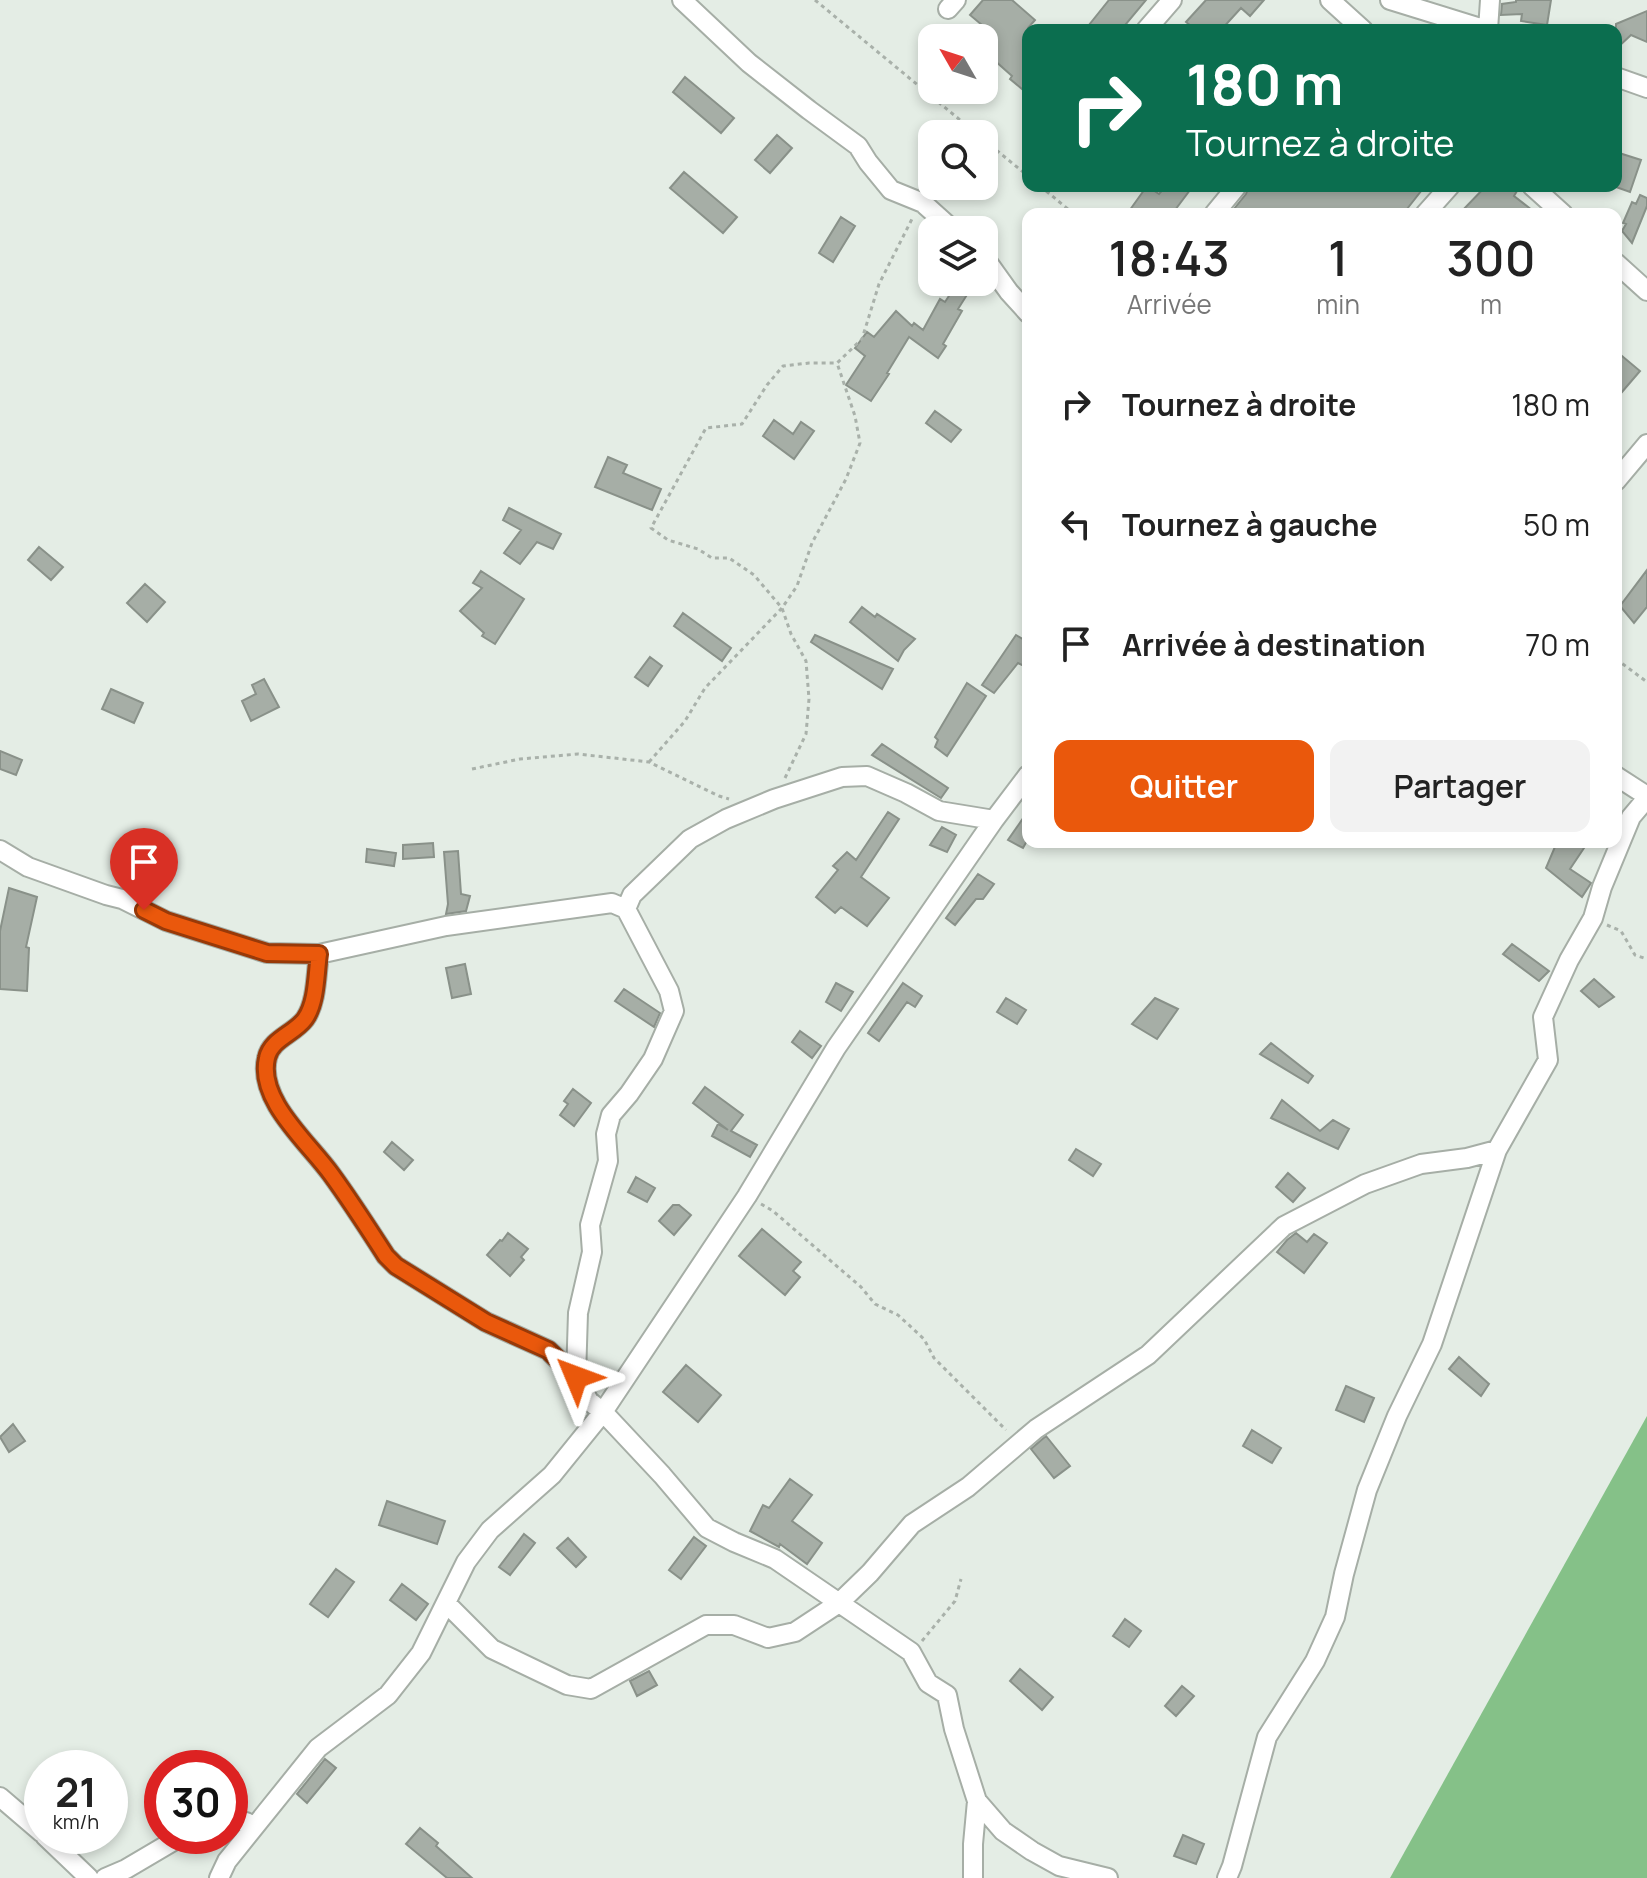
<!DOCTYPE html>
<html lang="fr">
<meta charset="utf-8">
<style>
body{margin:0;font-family:Manrope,sans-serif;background:#f2f2f2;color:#222;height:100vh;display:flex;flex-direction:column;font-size:30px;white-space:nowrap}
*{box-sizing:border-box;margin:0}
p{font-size:26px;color:#767676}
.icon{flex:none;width:44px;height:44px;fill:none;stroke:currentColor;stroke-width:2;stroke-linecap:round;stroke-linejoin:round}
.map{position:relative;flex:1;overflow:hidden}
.panel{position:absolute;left:1022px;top:208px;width:600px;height:640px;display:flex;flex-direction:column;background:#fff;border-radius:16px;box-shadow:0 4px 12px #0003}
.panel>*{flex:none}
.hud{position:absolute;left:1022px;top:24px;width:600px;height:168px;border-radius:16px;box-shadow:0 4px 12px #0003;background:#0b6e4f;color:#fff;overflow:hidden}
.needle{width:52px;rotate:309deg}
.tools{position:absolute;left:918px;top:24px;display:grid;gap:16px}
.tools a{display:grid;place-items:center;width:80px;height:80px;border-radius:16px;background:#fff;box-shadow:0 4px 12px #0003;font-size:40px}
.speed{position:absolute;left:24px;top:1750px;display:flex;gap:16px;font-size:40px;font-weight:700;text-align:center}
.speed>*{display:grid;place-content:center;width:104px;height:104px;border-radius:50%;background:#fff;box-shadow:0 4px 12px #0003;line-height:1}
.speed small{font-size:20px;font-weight:400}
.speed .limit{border:12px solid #d22;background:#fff;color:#111}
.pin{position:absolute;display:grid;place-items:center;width:68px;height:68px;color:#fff;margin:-82px -34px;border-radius:50% 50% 50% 0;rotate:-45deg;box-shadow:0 0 8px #0007}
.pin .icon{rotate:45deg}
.me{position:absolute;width:88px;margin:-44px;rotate:314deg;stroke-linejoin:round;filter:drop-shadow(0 0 6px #0008)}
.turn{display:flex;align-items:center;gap:28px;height:168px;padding:0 32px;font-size:36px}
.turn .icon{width:104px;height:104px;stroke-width:2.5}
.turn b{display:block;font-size:56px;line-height:68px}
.eta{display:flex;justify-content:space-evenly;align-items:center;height:136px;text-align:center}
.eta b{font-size:48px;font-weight:600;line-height:56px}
.button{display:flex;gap:16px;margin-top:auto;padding:16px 32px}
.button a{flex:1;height:92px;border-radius:16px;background:#ea580c;color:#fff;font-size:32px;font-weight:600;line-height:92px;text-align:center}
.button a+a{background:#f2f2f2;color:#222}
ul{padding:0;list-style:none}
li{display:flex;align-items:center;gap:24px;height:120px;padding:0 32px}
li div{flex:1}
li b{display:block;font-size:30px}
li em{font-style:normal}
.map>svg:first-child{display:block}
</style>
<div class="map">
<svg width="1647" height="1878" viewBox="0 0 1647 1878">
<rect width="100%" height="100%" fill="#e4ede5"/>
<!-- water -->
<path fill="#85c188" d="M1647 1416V1878H1390Z"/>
<!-- building -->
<path fill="#a6aea6" stroke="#899189" stroke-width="2" d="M983 0H1012L1035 20 1028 28V94L1010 79 1012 76 984 51 995 36 970 15Z
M1109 0H1146L1121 30H1085Z
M1206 0H1264L1250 16 1241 8 1221 30H1196L1186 22Z
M1516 0H1551L1547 25 1521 21 1522 14 1501 15 1502 4 1516 2Z
M1647 11V42L1631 35 1616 49V24Z
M685 77 734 118 721 133 673 92Z
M777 135 792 148 770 173 755 160Z
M1616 152 1641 160 1630 192 1616 187Z
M684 172 737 217 723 233 670 188Z
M1147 186 1159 194 1166 186H1193L1172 214H1127Z
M1249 186H1425L1403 214H1230L1246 194Z
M1486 186H1520L1514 196 1537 214H1459Z
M1640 195 1647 198V206L1632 243 1622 231 1626 224 1623 223 1632 202 1636 204Z
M841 217 855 226 833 262 819 253Z
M958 282H975L958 309 962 311 943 344 946 346 938 358 909 337 887 373 889 374 871 401 846 385 865 356 855 348 867 332 874 337 896 311 912 326 914 323 923 330 940 299 945 302Z
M1616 351 1640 371 1616 399Z
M935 411 961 430 951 442 926 423Z
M774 420 793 434 801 422 814 431 794 459 763 436Z
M608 457 627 465 623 473 661 489 652 510 595 487Z
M509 508 561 534 553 549 537 542 520 564 504 553 521 530 503 520Z
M39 547 63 567 51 580 28 560Z
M1647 570V607L1634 623 1620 606Z
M481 571 524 599 495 644 482 636 484 633 460 611 482 588 473 583Z
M145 584 165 602 147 622 127 603Z
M862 607 875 617 877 614 915 639 904 650 898 661 850 622Z
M683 613 731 648 722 661 674 626Z
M815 635 893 669 882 689 811 642Z
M1016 635 1028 642V668L1018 663 994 693 982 685Z
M650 657 662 666 648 686 635 677Z
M264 679 279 707 251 721 242 701 256 694 252 685Z
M967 683 986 696 947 756 935 747 938 740 935 737Z
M111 689 143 703 134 723 102 709Z
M882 744 948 788 941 798 872 755Z
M0 751 22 760 16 775 0 769Z
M1028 811V839L1023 848 1008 840Z
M888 812 899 819 861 877 889 898 867 926 841 907 835 913 816 897 838 870 833 866 847 852 856 860Z
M942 827 956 835 947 852 930 845Z
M1557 842H1588L1570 869 1591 883 1582 897 1546 868Z
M433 843 434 857 403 859V845Z
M367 849 396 853 394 866 366 862Z
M458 851 461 894 470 896 466 911 446 914 448 904 444 852Z
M978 874 994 884 983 899H976L955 925 946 918Z
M9 888 37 897 26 947 29 948 27 991 0 989V931Z
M1512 944 1549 971 1539 981 1503 954Z
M465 964 471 994 452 998 446 968Z
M1594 979 1614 997 1599 1007 1581 991Z
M836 983 853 992 841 1011 826 1002Z
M903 983 922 996 915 1007 907 1002 879 1041 868 1033Z
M624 989 660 1013 654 1027 615 1001Z
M1006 998 1026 1010 1017 1024 997 1012Z
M1155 998 1178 1009 1157 1039 1132 1024Z
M800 1031 821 1046 812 1058 792 1042Z
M1271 1043 1313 1076 1308 1083 1260 1054Z
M705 1087 743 1115 731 1131 757 1145 750 1157 712 1136 718 1124 728 1130 693 1103Z
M573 1089 591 1103 574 1126 560 1115 568 1104 564 1101Z
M1282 1100 1320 1131 1333 1120 1349 1129 1338 1149 1271 1118Z
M392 1142 413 1160 404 1170 384 1152Z
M1076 1149 1101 1164 1093 1176 1069 1160Z
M1288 1173 1305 1188 1293 1202 1276 1187Z
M636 1177 655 1188 647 1202 628 1192Z
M673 1205H679L691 1215 674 1235 659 1221Z
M762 1229 801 1262 793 1271 800 1277 785 1295 739 1256Z
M508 1233 528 1249 521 1257 524 1260 510 1276 487 1255 500 1240 502 1241Z
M1296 1233 1307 1242 1314 1234 1327 1243 1304 1273 1277 1252 1287 1240Z
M1459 1357 1489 1384 1481 1396 1449 1369Z
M686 1365 721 1395 698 1422 663 1392Z
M1346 1386 1374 1398 1364 1422 1336 1410Z
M13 1424 25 1441 9 1452 0 1437Z
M1252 1430 1281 1448 1272 1463 1243 1446Z
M1046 1436 1070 1466 1054 1478 1031 1449Z
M790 1479 812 1495 792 1521 822 1543 807 1564 780 1544 779 1547 750 1531 763 1505 769 1508Z
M387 1501 445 1521 437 1544 379 1525Z
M524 1534 535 1543 510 1575 499 1567Z
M694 1537 706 1546 681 1579 669 1570Z
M568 1538 586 1557 576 1567 557 1548Z
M336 1569 354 1582 328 1617 310 1604Z
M402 1584 428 1604 416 1620 390 1600Z
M1125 1619 1141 1631 1129 1647 1113 1636Z
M1020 1669 1053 1697 1042 1710 1010 1681Z
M649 1671 657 1685 637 1696 630 1681Z
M1182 1686 1194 1696 1176 1716 1165 1706Z
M325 1759 336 1768 307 1803 297 1794Z
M420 1828 438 1843 436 1846 472 1878H447L406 1844Z
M1183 1835 1204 1844 1196 1864 1174 1856Z"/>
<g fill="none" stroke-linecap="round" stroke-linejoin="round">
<defs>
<path id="street" d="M682 0 749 63 809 110 858 146 868 162 891 190 923 203 953 230
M1330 0 1363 30
M1390 0 1487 30
M948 9 956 0
M1146 30 1172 0
M1488 30 1490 0
M1616 77 1647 88
M1532 186 1563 214
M1214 214 1237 186
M1425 214 1450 186
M984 257 1009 292 1028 313
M1616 263 1647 291
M1616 481 1647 444
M1616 776 1647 796
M994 820 939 811 906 793 867 776 842 777 774 799 726 819 690 839 632 895 626 909 669 991 674 1011 653 1059 629 1094 611 1115 606 1134 608 1161 590 1225 592 1252 578 1313 576 1377 589 1401 603 1412 662 1475 707 1528 734 1542 775 1559 911 1652 928 1683 947 1695 954 1729 977 1801 1003 1831 1032 1851 1059 1866 1108 1878
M0 850 28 867 106 895 122 899 166 921 267 953 319 954 446 926 612 903 626 909
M319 954C316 974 317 1002 305 1019 294 1034 271 1039 267 1058 257 1100 309 1143 331 1174 350 1200 368 1228 386 1256L396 1266 486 1322 548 1350 576 1377
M446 1603 492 1649 567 1685 591 1689 706 1625H734L768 1638 795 1632 839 1603 870 1573 912 1524 968 1487 1036 1429 1148 1355 1284 1226 1365 1184 1421 1164 1467 1158 1497 1150 1548 1060 1543 1017 1569 960 1593 918 1602 887 1631 817 1647 798
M0 1797 42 1833
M230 1819 246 1822 254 1827
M45 1836 89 1878
M105 1878 126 1869 182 1836
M219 1878 227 1861 318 1748 388 1695 421 1653 466 1562 490 1530 552 1475 603 1412 747 1196 836 1048 994 820 1028 775
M973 1878V1844L977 1801
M1227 1878 1232 1866 1267 1737 1315 1661 1335 1617 1344 1574 1367 1490 1397 1416 1432 1344 1497 1150"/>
</defs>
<!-- street casing -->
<use href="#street" stroke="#a6aea6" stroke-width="22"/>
<!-- path -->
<path stroke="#a9b1aa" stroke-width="3" stroke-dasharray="4 4" stroke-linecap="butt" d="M815 0 977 134
M984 140 1028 176
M1040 186 1074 214
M1616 659 1647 682
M649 762 685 721 705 688 782 608 797 586 812 543 846 479 860 443 855 416 837 363
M472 769 520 759 578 754 649 762 719 796 729 799
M785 778 806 734 809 699 806 661 791 634 782 608 754 575 729 558H712L698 549 668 540 651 528 706 428 742 424 767 385 783 366 809 363H837L862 339 879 284 912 219
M1607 925 1621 931 1635 955 1647 959
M761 1204 773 1211 861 1287 875 1304 898 1315 924 1339 934 1358 1006 1430
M922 1641 955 1601 961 1579"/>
<!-- street -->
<use href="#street" stroke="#fff" stroke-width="18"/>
</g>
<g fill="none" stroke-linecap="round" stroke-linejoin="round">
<defs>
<path id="route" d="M144 910 166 921 267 953 319 954C316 974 317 1002 305 1019 294 1034 271 1039 267 1058 257 1100 309 1143 331 1174 350 1200 368 1228 386 1256L396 1266 486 1322 548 1350 576 1377"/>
</defs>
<!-- route casing -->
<use href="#route" stroke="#983908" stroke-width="20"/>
<!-- route -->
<use href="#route" stroke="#ea580c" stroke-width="14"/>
</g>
</svg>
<div class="tools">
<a><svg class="needle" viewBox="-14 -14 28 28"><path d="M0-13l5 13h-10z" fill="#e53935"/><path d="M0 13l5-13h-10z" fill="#767676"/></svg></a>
<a><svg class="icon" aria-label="search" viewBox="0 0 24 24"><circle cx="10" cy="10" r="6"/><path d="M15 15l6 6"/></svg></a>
<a><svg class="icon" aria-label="layers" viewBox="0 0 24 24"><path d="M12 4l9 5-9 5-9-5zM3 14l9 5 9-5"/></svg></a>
</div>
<div class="speed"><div>21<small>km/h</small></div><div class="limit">30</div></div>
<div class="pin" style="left:144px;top:910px;background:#d93025"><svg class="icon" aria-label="arrive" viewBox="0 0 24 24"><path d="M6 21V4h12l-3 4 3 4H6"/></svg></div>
<svg class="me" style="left:576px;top:1377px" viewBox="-20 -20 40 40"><path d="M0-17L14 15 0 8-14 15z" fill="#ea580c" stroke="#fff" stroke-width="4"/></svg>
<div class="hud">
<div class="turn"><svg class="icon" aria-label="right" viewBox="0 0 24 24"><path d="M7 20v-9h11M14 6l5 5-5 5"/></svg><div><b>180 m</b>Tournez à droite</div></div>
</div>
<section class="panel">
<div class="eta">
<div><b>18:43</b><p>Arrivée</p></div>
<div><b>1</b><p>min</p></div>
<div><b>300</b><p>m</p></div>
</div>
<ul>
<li><svg class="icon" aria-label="right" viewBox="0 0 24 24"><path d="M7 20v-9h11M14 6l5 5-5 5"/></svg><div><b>Tournez à droite</b></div><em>180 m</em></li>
<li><svg class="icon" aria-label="left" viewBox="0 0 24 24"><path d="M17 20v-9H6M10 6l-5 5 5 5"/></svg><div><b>Tournez à gauche</b></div><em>50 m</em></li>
<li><svg class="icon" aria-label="arrive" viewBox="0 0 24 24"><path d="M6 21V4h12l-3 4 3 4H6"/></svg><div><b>Arrivée à destination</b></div><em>70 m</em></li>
</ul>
<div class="button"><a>Quitter</a><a>Partager</a></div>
</section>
</div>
